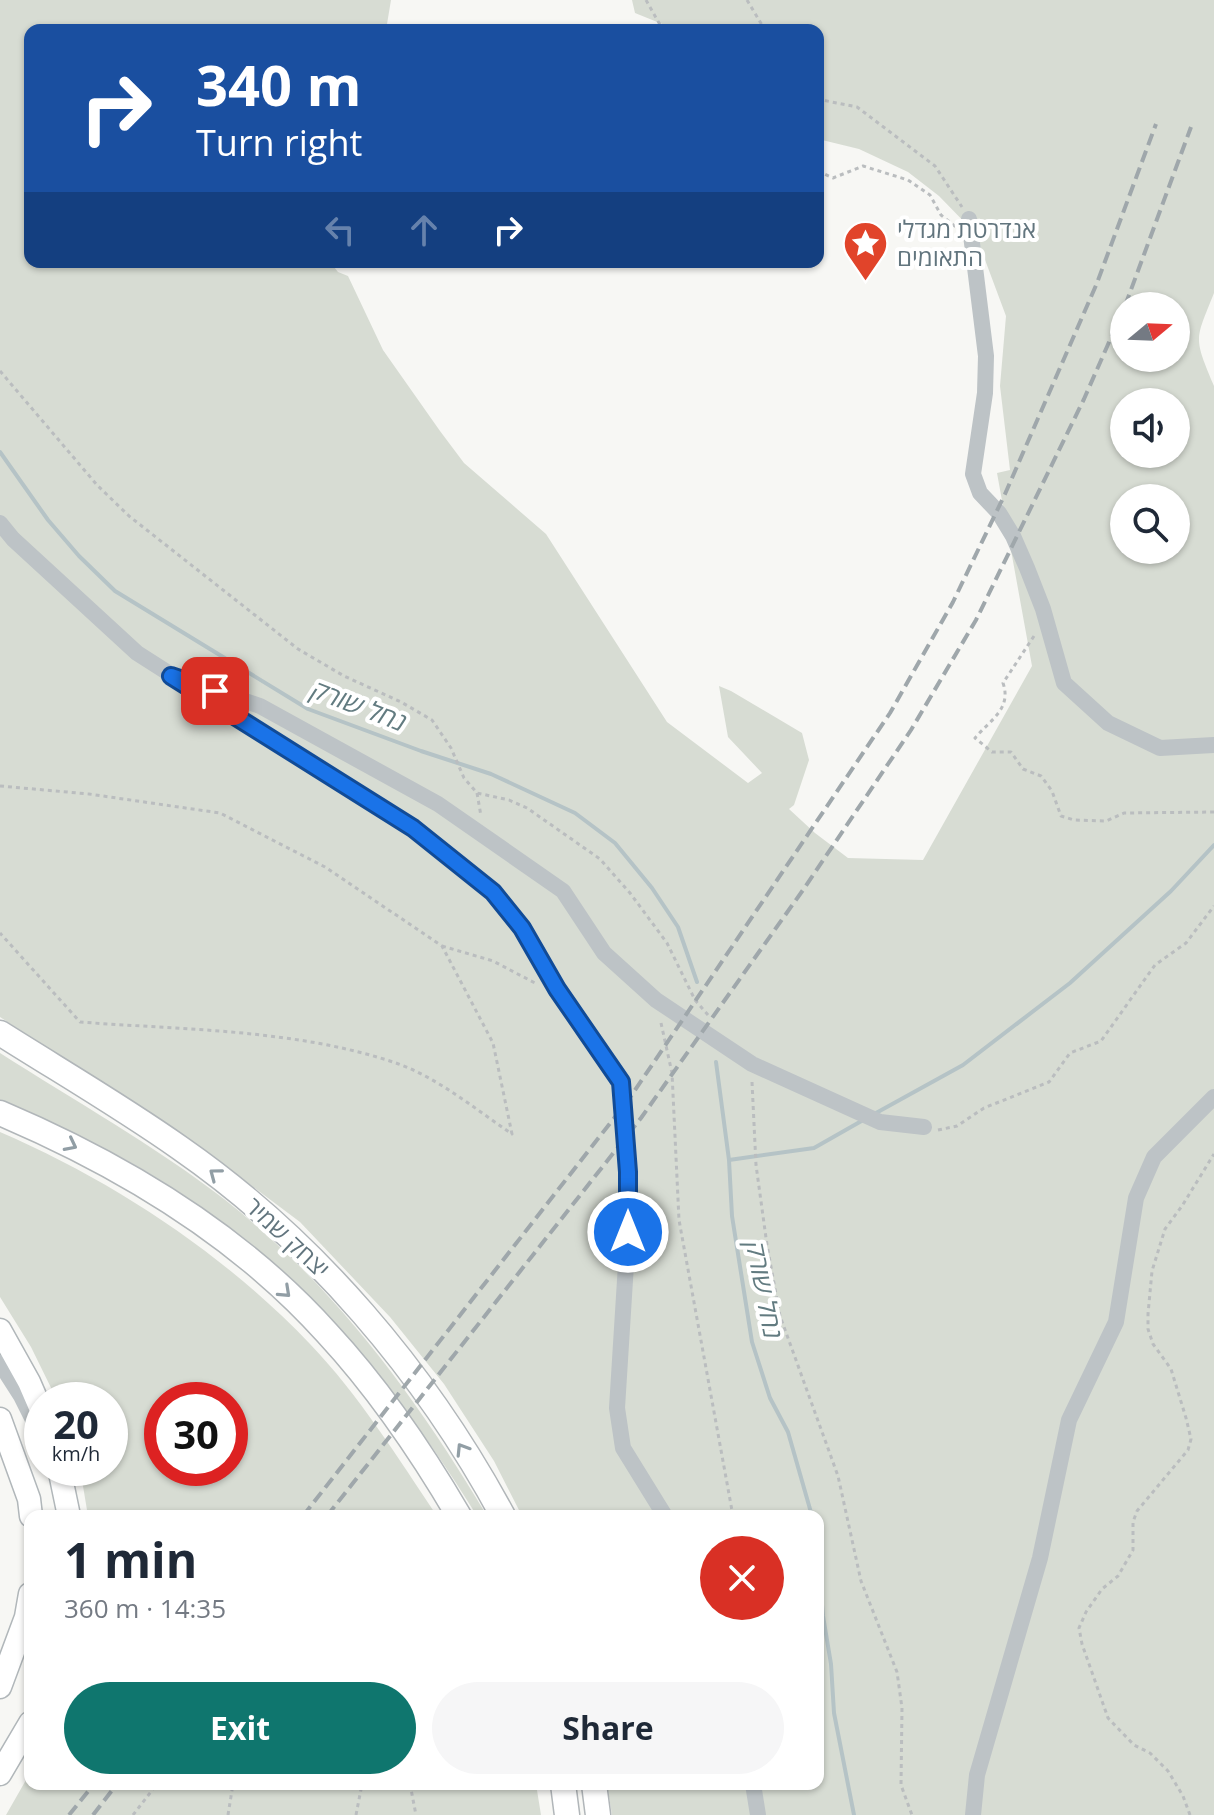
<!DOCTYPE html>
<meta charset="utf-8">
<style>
body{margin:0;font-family:"Open Sans",Heebo,sans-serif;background:#f6f6f7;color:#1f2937;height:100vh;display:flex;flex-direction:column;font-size:30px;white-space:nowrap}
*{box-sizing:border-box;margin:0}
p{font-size:26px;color:#747a83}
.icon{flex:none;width:44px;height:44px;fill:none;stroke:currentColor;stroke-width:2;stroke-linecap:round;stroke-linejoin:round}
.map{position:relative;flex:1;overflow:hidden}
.sheet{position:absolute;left:24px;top:1510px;width:800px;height:280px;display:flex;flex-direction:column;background:#fff;border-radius:16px;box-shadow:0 2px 6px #0004}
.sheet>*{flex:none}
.banner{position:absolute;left:24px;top:24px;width:800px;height:244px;border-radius:16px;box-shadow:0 2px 6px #0004;background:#1a4fa0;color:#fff;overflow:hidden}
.needle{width:52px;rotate:71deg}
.tools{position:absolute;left:1110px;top:292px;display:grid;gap:16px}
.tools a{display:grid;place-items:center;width:80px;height:80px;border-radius:50%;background:#fff;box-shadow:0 2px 6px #0004;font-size:40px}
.speed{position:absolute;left:24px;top:1382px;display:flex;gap:16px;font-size:40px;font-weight:700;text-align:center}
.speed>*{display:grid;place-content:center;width:104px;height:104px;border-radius:50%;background:#fff;box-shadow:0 2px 6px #0004;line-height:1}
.speed small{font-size:20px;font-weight:400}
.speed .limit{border:12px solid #d22;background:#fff;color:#111}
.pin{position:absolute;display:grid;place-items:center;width:68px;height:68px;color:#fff;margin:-34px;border-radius:16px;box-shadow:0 4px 12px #0006}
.me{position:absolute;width:88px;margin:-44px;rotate:0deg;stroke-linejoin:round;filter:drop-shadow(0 0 6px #0008)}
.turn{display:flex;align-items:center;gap:28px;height:168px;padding:0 40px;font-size:36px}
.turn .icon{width:104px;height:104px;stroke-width:2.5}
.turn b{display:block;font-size:56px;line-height:68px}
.lanes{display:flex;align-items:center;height:76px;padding:0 40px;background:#0003;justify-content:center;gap:40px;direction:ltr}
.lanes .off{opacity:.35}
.round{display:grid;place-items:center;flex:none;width:84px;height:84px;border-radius:42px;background:#f6f6f7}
.overview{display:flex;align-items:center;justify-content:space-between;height:136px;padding:0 40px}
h1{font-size:48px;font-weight:700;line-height:60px}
.action{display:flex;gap:16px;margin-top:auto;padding:16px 40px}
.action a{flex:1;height:92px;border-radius:48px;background:#0f766e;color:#fff;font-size:32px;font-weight:700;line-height:92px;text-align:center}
.action a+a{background:#f6f6f7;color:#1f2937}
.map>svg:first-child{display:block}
</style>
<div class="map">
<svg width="1214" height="1815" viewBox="0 0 1214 1815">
<rect width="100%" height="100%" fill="#f7f7f4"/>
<!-- green -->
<path fill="#d7dcd3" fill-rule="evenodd" d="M0 0H391L386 30H30V262H330L338 272 348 276 383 350 440 431 464 463 546 534 667 722 748 783 762 773 728 737 719 686 731 691 802 733 809 760 794 805 789 809 815 833 848 858 923 860 1032 666 997 473 1010 470 1000 386 1006 316 975 233 939 196 908 172 859 149 818 139V30H677L635 13 632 0H1214V293C1195 341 1193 336 1214 386V1815H612L607 1784H818V1516H522L494 1461 444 1384 390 1317 300 1222 220 1162 0 1017ZM1124 306H1176V358H1124ZM1124 402H1176V454H1124ZM1124 498H1176V550H1124Z
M0 1053C75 1101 154 1145 224 1199 334 1285 417 1398 487 1516H477C385 1366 265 1230 105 1149 71 1132 35 1117 0 1102Z
M0 1132C115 1182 223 1253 310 1344 359 1395 398 1458 437 1516H88L80 1468H110V1400H57L31 1347 0 1297ZM230 1400V1468H162V1400Z
M30 1773V1784H536L541 1815H6Z"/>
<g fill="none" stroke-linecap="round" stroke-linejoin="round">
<!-- stream -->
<path stroke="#b5c3c6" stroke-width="4" d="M0 452 48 520 79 556 115 591 308 709 421 751 491 774 575 813 615 843 652 888 678 927 697 982
M716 1062 729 1160 732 1216 752 1342 770 1398 788 1432 812 1516
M876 1113 963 1065 1070 983 1171 891 1214 845
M729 1160 814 1148 865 1119
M818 1561 823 1616 831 1664 834 1713 854 1815"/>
<defs>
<path id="major" d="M0 1330 29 1382 42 1412
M0 1419 29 1499 31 1516
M59 1468 69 1516
M0 1687 26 1617 30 1594
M0 1774 30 1723"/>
<path id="highway" d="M0 1033C60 1071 122 1107 180 1148 314 1241 426 1373 503 1516
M0 1113C120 1164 239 1235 327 1333 378 1388 421 1451 459 1516
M563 1784 567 1815
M594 1784 598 1815"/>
</defs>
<!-- major casing -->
<use href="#major" stroke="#b1b7ba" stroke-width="25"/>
<!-- highway casing -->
<use href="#highway" stroke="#b1b6b9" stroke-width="27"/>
<!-- path -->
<path stroke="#babdbf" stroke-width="3" stroke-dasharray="4 4" stroke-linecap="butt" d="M646 0 663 30
M747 0 765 30
M818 97 822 100 857 107 935 166 962 207
M818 171 833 178 863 166 908 180 930 195 941 215 956 227
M0 371 97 485 129 516 298 649 344 676 401 702 432 720 451 748 464 778 477 793 509 800 527 808 600 859 630 893 667 943 695 1000 708 1015
M1034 636 1003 683C1012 709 990 720 975 738L992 752H1011L1023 769 1041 776 1052 791 1061 816 1074 820 1106 821 1124 813 1214 812
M0 786 89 794 220 813 325 867 442 946 493 1043 512 1134C475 1109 436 1076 393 1062 293 1029 184 1030 80 1022L0 933
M477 793 481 816
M442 946 493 961 535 983
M661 1023 672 1073 679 1220 733 1516
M752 1082 756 1165 767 1245 780 1316 838 1476 861 1581 897 1672 902 1708 901 1785 912 1815
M938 1130 957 1126 984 1108 1049 1082 1070 1053 1101 1041 1155 965 1186 943 1214 906
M410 1784 416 1815
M133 1815 157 1784
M228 1815 233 1784
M356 1815 362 1784
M1190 1815 1183 1796 1168 1771 1150 1753 1134 1745 1108 1718 1082 1644 1079 1628 1086 1612 1102 1589 1118 1576 1133 1550V1522L1137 1511 1188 1450 1191 1439 1186 1418 1171 1369 1153 1344 1148 1329V1314L1152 1271 1165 1229 1182 1206 1214 1154"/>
<!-- minor -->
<path stroke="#bdc3c6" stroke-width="16" d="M969 219 986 356 985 393 973 474 980 493 999 513 1013 536 1027 568 1043 609 1064 683 1108 723 1160 748 1214 745
M0 523 13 539 137 653 433 842 493 892 522 928 557 989 621 1082 628 1172V1232L617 1408 623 1448 665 1516
M197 685 260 706 438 804 563 891 604 953 656 1000 752 1064 880 1122 924 1127
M0 1363 21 1396 42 1438
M753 1784 758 1815
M973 1815 977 1775 1040 1558 1069 1420 1116 1322 1136 1198 1154 1157 1214 1097"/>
<!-- major -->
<use href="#major" stroke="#fff" stroke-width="22"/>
<!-- highway -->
<use href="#highway" stroke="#fff" stroke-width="24"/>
<!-- rail -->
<path stroke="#9fa7ab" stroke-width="4" stroke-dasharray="12 6" stroke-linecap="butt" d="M1125 306 1191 127
M303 1516 629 1099 890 713 953 602 1005 494 1097 283 1156 124
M327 1516 641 1118 803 890 911 730 976 620 1084 399 1124 308
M69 1815 94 1784
M93 1815 117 1784"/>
</g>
<!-- one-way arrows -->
<defs><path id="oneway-chevron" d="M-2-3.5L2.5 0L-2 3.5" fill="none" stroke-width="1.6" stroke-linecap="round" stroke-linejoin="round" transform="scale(2)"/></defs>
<g stroke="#919ea5">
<use href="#oneway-chevron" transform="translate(71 1145) rotate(27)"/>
<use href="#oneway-chevron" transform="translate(215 1174) rotate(-143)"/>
<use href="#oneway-chevron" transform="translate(285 1292) rotate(43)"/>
<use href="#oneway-chevron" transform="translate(462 1449) rotate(-122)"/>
</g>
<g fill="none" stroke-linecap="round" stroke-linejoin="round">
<defs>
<path id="route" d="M215 691 171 676 413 828 493 892 522 928 557 989 621 1082 628 1172V1232"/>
</defs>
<!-- route casing -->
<use href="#route" stroke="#114b97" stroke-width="20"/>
<!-- route -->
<use href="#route" stroke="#1a73e8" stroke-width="14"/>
</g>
<!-- icons -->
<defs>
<symbol id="sight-pin" viewBox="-11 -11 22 30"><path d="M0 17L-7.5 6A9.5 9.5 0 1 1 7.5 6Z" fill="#e1442a" stroke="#fff"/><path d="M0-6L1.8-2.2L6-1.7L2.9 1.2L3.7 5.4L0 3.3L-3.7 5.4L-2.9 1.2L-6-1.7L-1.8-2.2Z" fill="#fff"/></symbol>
</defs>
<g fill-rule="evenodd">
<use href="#sight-pin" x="840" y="218" width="51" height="69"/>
</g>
<g text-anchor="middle" stroke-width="8" stroke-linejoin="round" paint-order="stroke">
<!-- poi labels -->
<g font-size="24" fill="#62757e" stroke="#fff" text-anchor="start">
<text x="897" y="238">אנדרטת מגדלי<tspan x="897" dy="28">התאומים</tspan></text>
</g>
<!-- street labels -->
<g font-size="24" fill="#62757e" stroke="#fff">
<text transform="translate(287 1238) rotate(43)" y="8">יצחק שמיר</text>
</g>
<!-- water labels -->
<g font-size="26" font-style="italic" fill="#627b80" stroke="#fff">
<text transform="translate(359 706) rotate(21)" y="9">נחל שורק</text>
<text transform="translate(764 1290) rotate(79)" y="9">נחל שורק</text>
</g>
</g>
</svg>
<div class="tools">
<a><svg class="needle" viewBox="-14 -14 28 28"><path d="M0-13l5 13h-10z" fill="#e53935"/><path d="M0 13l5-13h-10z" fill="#747a83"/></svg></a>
<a><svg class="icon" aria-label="sound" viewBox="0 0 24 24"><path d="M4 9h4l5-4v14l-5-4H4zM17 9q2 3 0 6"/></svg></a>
<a><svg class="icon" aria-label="search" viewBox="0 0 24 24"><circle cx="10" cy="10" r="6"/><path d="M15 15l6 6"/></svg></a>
</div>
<div class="speed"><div>20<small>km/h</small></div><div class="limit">30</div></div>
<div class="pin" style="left:215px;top:691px;background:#d93025"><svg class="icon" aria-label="arrive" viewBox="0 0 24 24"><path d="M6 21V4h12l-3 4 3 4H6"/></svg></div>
<svg class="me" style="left:628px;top:1232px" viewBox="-20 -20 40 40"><circle r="17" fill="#1a73e8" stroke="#fff" stroke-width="3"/><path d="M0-11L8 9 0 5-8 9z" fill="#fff"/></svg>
<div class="banner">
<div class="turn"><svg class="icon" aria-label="right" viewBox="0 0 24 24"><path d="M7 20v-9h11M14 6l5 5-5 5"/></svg><div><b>340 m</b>Turn right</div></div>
<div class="lanes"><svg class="icon off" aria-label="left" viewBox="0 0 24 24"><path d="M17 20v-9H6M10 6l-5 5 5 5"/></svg><svg class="icon off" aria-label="ahead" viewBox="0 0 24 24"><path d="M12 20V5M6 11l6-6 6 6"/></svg><svg class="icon" aria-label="right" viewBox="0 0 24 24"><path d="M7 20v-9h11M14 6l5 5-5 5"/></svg></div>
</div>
<section class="sheet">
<div class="overview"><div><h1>1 min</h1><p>360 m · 14:35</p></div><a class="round" style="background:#d93025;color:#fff"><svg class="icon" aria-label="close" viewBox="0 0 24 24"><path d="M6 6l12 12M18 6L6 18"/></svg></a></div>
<div class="action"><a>Exit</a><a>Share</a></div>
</section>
</div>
